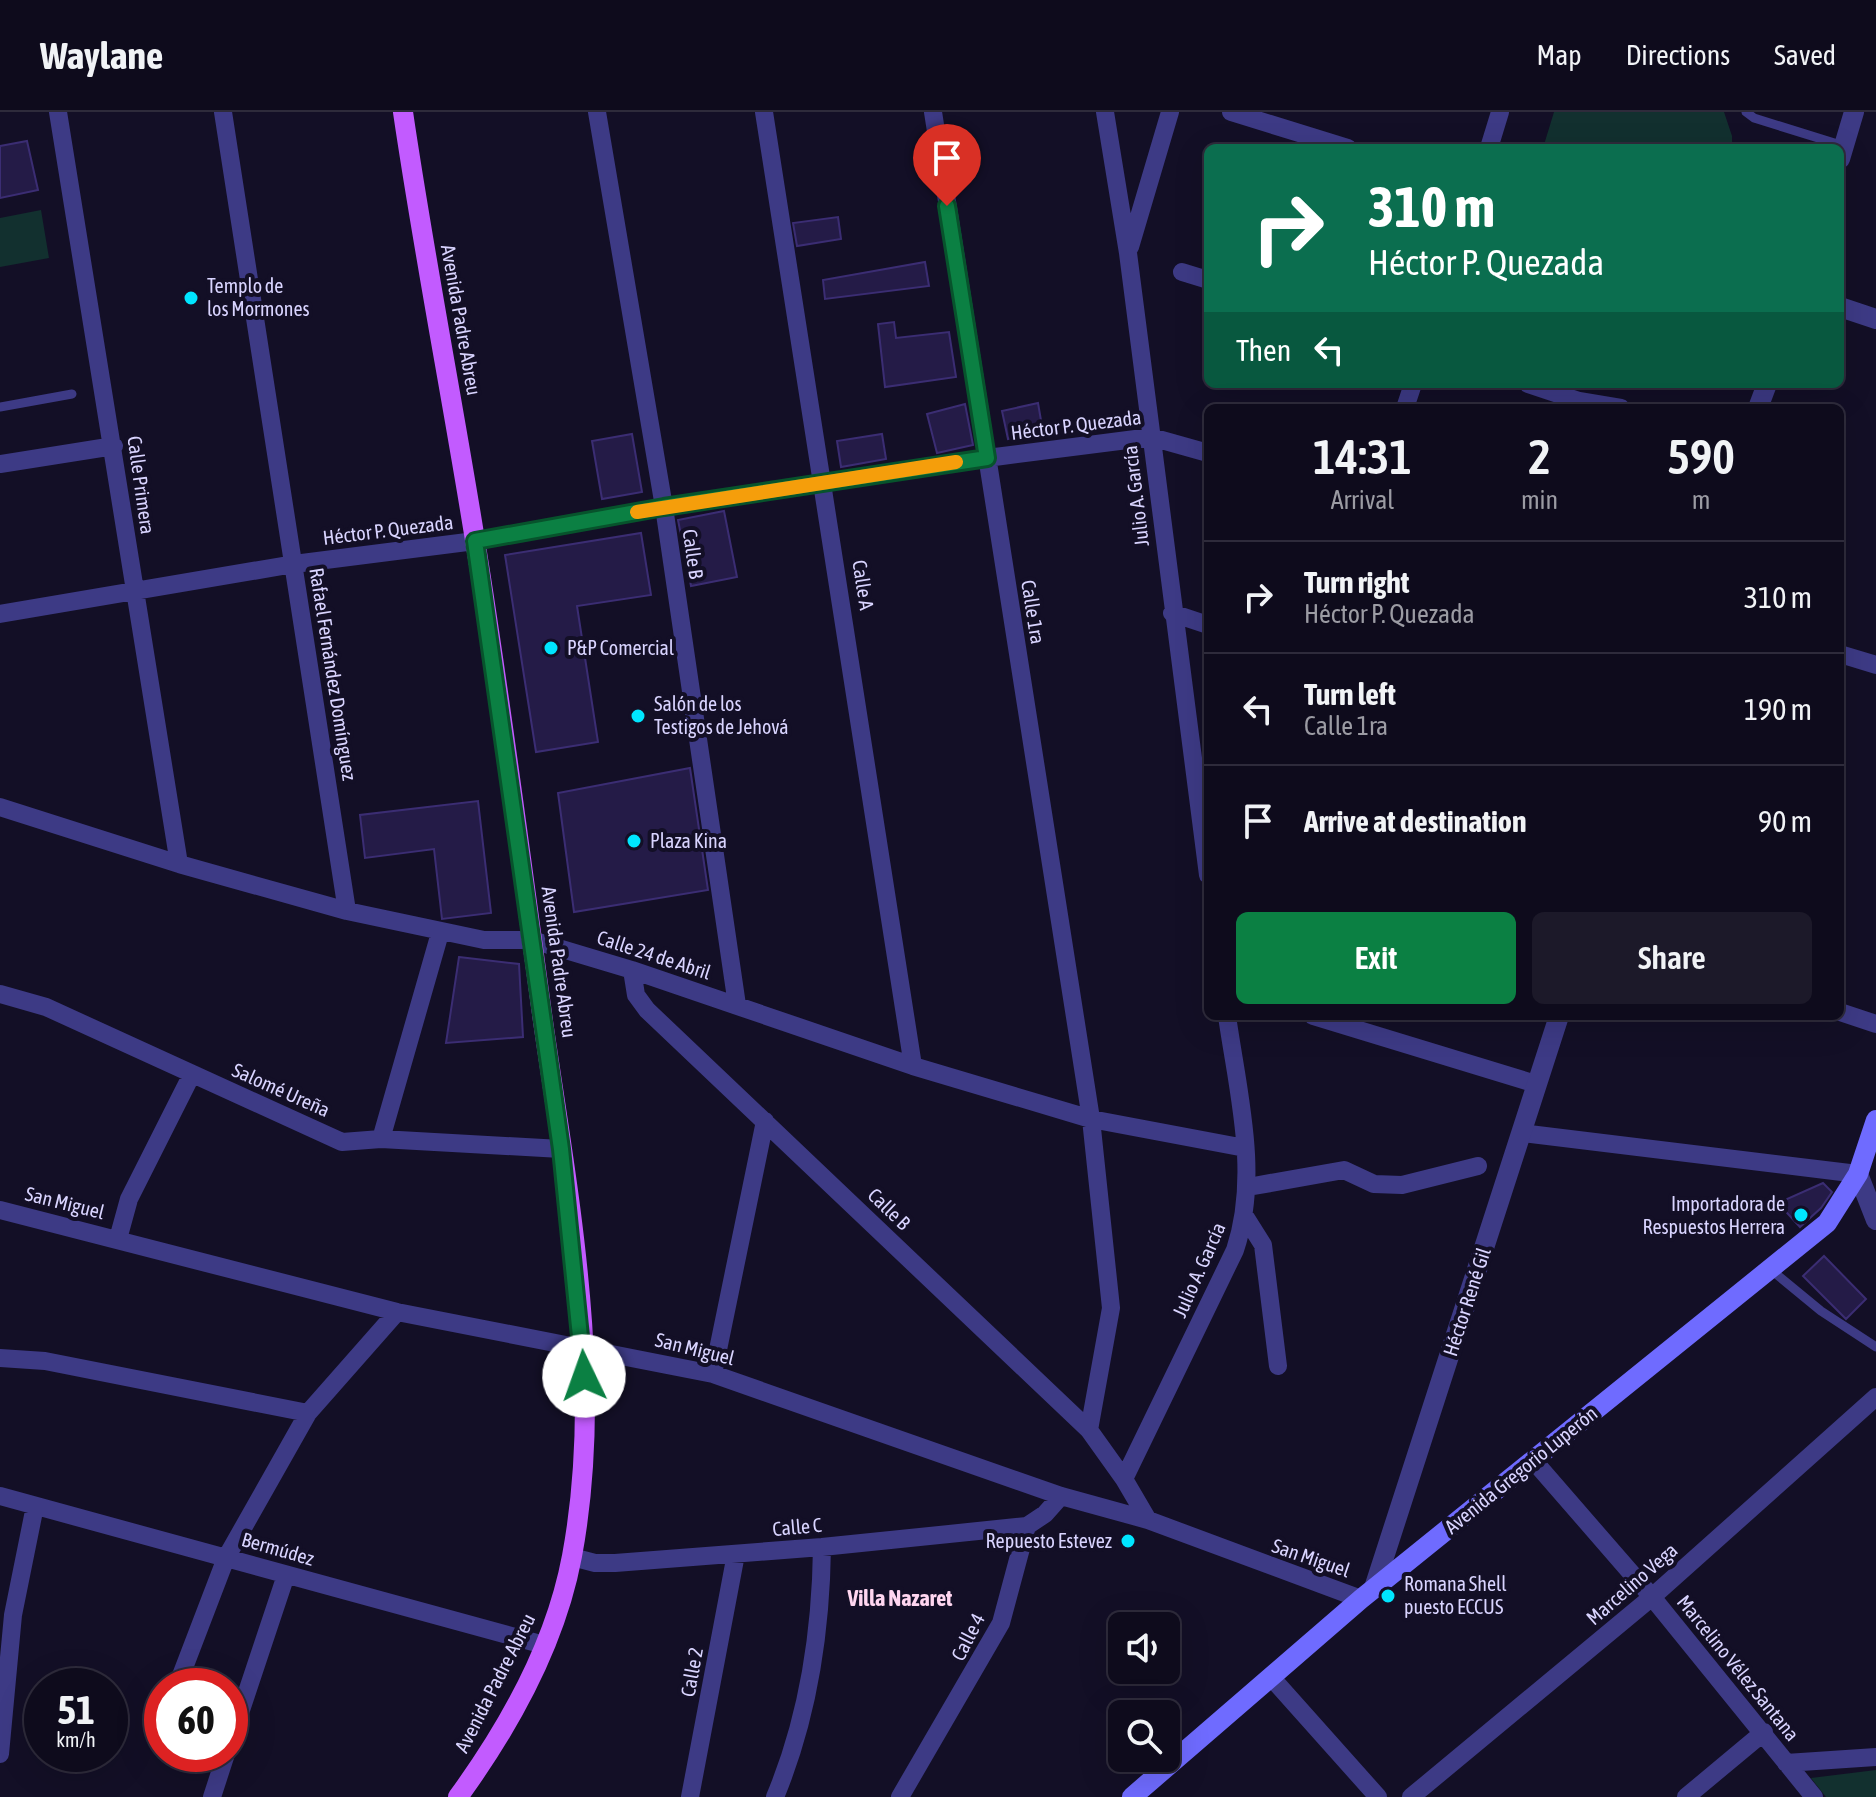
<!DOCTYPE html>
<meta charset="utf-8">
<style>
body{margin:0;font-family:"Asap Condensed",sans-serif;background:#1c1929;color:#f1f3f6;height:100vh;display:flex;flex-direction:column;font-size:30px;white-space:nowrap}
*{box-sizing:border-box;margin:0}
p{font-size:26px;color:#9b9ba3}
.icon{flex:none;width:44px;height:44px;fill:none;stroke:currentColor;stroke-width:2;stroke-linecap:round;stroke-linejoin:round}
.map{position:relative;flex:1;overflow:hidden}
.drawer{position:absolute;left:1204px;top:292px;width:640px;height:616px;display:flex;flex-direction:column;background:#0e0b1c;border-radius:12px;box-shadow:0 8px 32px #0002,0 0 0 2px #2e2b3b}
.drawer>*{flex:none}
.banner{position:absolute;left:1204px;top:32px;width:640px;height:244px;border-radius:12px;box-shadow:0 8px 32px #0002,0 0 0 2px #2e2b3b;background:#0b6e4f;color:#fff;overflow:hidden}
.buttons{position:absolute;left:1108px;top:1500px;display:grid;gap:16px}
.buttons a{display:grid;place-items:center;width:72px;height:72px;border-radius:12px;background:#0e0b1c;box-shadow:0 8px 32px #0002,0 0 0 2px #2e2b3b;font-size:40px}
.speed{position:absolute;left:24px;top:1556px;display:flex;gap:16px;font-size:40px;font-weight:700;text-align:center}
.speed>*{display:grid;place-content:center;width:104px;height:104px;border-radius:50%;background:#0e0b1c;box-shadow:0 8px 32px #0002,0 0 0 2px #2e2b3b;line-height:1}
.speed small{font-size:20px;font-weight:400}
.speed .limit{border:12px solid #d22;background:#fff;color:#111}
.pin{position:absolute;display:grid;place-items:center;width:68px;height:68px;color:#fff;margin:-82px -34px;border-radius:50% 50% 50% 0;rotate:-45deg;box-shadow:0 0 8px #0007}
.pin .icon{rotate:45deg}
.me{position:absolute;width:88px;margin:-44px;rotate:357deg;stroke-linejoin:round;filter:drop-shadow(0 0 6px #0008)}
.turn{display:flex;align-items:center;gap:28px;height:168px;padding:0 32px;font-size:36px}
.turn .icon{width:104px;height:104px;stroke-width:2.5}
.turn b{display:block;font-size:56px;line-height:68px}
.then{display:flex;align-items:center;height:76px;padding:0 32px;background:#0003;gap:16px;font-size:30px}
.eta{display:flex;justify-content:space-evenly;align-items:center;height:136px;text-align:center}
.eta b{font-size:48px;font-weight:600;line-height:56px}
.action{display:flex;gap:16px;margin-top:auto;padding:16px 32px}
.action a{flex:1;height:92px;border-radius:12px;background:#0b8043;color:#fff;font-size:32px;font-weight:600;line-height:92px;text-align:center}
.action a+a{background:#1c1929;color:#f1f3f6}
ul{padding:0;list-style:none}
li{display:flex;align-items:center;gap:24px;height:112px;padding:0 32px;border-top:2px solid #2e2b3b}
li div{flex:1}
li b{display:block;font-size:30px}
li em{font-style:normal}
header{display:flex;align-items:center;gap:48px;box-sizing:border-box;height:112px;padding:0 40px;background:#0e0b1c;border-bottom:2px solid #2e2b3b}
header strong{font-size:38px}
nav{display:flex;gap:44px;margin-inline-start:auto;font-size:28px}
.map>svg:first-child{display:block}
</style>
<header>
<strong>Waylane</strong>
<nav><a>Map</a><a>Directions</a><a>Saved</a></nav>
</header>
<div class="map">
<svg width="1876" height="1685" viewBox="0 0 1876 1685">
<rect width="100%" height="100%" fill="#130f26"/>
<!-- green -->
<path fill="#12302f" d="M1554 0H1724L1732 24V36H1543Z
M41 98 49 146 0 155V106Z
M1876 1658V1685H1826L1811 1666Z"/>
<!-- building -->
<path fill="#241b47" stroke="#3b2d73" stroke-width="2" d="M27 29 38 78 0 86V34Z
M838 105 841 127 797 134 793 111Z
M925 150 929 174 825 187 823 168Z
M894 210 896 226 949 220 956 265 885 275 878 212Z
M1038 291 1043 320 1008 327 1002 299Z
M965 292 973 333 937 341 927 302Z
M632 322 642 380 602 387 592 329Z
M882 322 886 347 841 355 837 329Z
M724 399 737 465 691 474 678 408Z
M641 421 651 483 577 494 598 630 536 640 505 443Z
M690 656 708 778 574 800 558 681Z
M478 689 491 801 442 807 434 737 365 746 360 703Z
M459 845 519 852 523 925 446 931Z
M1823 1071 1832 1080 1821 1096 1800 1115 1778 1091Z
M1824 1144 1866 1187 1846 1207 1803 1164Z"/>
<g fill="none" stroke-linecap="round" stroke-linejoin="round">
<!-- service -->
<path stroke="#3d3a85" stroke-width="9" d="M1746 0 1754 6 1844 34
M0 295 72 282
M1770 1157 1821 1199 1876 1235"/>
<!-- minor -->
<path stroke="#3d3a85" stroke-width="18" d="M58 0 179 752
M223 0 347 799
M597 0 664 395 737 893
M764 0 913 954
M933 0 1091 1007 1111 1196 1089 1318
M1105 0 1128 141 1208 763
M1231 0 1348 36
M1489 36 1500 0
M1130 135 1170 0
M1182 160 1208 168
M1528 272 1579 289 1621 296
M1405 296 1413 272
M0 352 114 334
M1172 501 1208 513
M0 502 294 452 475 429 664 395 987 346 1151 325 1208 341
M1840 542 1876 553
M0 695 179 752 347 799 484 828H532L632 858 913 954 1091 1007 1245 1036
M632 858 636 883 647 898 1089 1318 1124 1367
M0 882 46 895 342 1030 381 1027 561 1037
M1840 900 1876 912
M1313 904 1536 972
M1522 1021 1858 1062
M381 1027 440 821
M1248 1075 1344 1058 1374 1072 1402 1073 1478 1054
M0 1098 397 1200 713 1262 1061 1384 1148 1408 1361 1487
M1246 1106 1263 1133 1278 1254
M118 1127 129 1087 192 962
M0 1246 45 1249 308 1301
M713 1262 765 1009
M1533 1348 1652 1485 1814 1685
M0 1384 544 1533
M1148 1408 1124 1367 1235 1138C1260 1063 1238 981 1227 904
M572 1445 595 1451H615L822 1435 1027 1414
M1271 1565 1378 1685
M177 1574 226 1446 308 1301 397 1200
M160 1620 162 1614
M230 1631 286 1463
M0 1642 13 1503 35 1394
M1786 1651 1876 1645
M212 1685 226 1642
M690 1685 736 1442
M775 1685C808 1606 821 1520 822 1435
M900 1685 1001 1511 1027 1414 1045 1402 1061 1384
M1411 1685 1652 1485 1876 1285
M1686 1685 1764 1620"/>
<!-- tertiary -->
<path stroke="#3d3a85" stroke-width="20" d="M1840 47 1854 0
M1840 195 1876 207
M1758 296 1767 272
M1858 1062 1876 1108
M1374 1476 1559 904"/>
<!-- secondary -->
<path stroke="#6f6bff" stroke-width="20" d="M1132 1685 1361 1487 1827 1111 1858 1062 1876 1008"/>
<!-- primary -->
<path stroke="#c25bff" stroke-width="20" d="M403 0C424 143 452 285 475 428 501 588 521 749 543 909 568 1084 605 1267 572 1444 556 1530 509 1615 458 1685"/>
</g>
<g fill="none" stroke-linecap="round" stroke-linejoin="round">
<defs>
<path id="route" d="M584 1264 561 1037 475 429 664 395 987 346 947 94"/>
</defs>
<!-- route casing -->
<use href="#route" stroke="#07532c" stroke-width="20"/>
<!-- route -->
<use href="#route" stroke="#0b8043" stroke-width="14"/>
<!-- slow -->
<path stroke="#f59e0b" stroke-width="14" d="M637 400 956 350"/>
</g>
<!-- markers -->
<g fill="#00e5ff" stroke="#130f26" stroke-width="3">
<circle cx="191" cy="186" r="8"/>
<circle cx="551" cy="536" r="8"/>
<circle cx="638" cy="604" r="8"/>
<circle cx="634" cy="729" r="8"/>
<circle cx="1801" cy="1103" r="8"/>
<circle cx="1128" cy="1429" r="8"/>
<circle cx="1388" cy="1484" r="8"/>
</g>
<g text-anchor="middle" stroke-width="8" stroke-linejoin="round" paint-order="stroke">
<!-- poi labels -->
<g font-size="20" fill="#d9d4ff" stroke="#130f26" text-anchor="start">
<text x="207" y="181">Templo de<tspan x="207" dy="23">los Mormones</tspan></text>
<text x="567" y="543">P&amp;P Comercial</text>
<text x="654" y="599">Salón de los<tspan x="654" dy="23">Testigos de Jehová</tspan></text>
<text x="650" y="736">Plaza Kina</text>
<text x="1785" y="1099" text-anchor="end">Importadora de<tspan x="1785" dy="23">Respuestos Herrera</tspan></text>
<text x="1112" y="1436" text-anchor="end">Repuesto Estevez</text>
<text x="1404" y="1479">Romana Shell<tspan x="1404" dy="23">puesto ECCUS</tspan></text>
</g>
<!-- street labels -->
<g font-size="20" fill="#d9d4ff" stroke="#130f26">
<text transform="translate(461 208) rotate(80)" y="7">Avenida Padre Abreu</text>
<text transform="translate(1076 313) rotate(-7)" y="7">Héctor P. Quezada</text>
<text transform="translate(141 373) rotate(82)" y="7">Calle Primera</text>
<text transform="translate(1136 384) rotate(-97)" y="7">Julio A. García</text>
<text transform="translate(388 418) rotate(-7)" y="7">Héctor P. Quezada</text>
<text transform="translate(693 442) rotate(82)" y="7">Calle B</text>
<text transform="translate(863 473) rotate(81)" y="7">Calle A</text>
<text transform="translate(1033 500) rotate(81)" y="7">Calle 1ra</text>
<text transform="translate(333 562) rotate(81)" y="7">Rafael Fernández Domínguez</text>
<text transform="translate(654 843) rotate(18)" y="7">Calle 24 de Abril</text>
<text transform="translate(559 850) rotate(82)" y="7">Avenida Padre Abreu</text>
<text transform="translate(281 978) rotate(24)" y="7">Salomé Ureña</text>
<text transform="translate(65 1091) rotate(14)" y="7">San Miguel</text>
<text transform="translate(889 1097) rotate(44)" y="7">Calle B</text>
<text transform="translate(1199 1158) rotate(-66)" y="7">Julio A. García</text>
<text transform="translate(1467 1190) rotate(-72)" y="7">Héctor René Gil</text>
<text transform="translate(695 1237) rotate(14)" y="7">San Miguel</text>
<text transform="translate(1521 1358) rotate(-39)" y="7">Avenida Gregorio Luperón</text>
<text transform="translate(797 1415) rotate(-5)" y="7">Calle C</text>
<text transform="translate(278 1437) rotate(16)" y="7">Bermúdez</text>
<text transform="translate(1311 1446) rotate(19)" y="7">San Miguel</text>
<text transform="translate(1632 1472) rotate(-41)" y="7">Marcelino Vega</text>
<text transform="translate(968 1525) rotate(-63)" y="7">Calle 4</text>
<text transform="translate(1738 1556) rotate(51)" y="7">Marcelino Vélez Santana</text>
<text transform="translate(692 1560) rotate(-80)" y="7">Calle 2</text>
<text transform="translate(495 1571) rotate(-63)" y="7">Avenida Padre Abreu</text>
</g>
<!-- neighbourhood labels -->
<g font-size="22" font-weight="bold" fill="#ffd6f0" stroke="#130f26">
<text x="900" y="1494">Villa Nazaret</text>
</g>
</g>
</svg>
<div class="buttons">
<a><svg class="icon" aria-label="sound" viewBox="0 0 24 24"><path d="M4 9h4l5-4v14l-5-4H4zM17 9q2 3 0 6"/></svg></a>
<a><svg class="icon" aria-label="search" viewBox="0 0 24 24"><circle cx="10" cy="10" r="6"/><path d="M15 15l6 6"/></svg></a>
</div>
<div class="speed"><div>51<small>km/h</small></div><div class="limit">60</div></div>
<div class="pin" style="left:947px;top:94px;background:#d93025"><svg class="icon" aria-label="arrive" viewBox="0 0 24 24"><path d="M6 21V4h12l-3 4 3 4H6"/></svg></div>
<svg class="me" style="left:584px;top:1264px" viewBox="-20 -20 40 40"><circle r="19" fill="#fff"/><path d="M0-13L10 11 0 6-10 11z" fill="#0b8043"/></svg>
<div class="banner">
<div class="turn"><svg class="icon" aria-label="right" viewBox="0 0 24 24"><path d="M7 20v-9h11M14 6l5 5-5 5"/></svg><div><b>310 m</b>Héctor P. Quezada</div></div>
<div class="then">Then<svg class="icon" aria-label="left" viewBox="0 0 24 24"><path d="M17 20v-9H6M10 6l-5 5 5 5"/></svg></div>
</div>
<section class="drawer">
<div class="eta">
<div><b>14:31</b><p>Arrival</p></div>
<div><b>2</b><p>min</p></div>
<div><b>590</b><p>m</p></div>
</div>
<ul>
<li><svg class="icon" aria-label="right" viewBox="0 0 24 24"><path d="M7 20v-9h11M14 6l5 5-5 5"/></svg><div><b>Turn right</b><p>Héctor P. Quezada</p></div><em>310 m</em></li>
<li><svg class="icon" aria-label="left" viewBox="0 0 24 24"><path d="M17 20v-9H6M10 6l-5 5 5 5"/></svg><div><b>Turn left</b><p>Calle 1ra</p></div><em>190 m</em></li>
<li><svg class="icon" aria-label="arrive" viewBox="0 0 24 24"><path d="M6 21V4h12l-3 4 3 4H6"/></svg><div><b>Arrive at destination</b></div><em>90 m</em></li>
</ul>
<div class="action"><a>Exit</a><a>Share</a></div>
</section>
</div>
